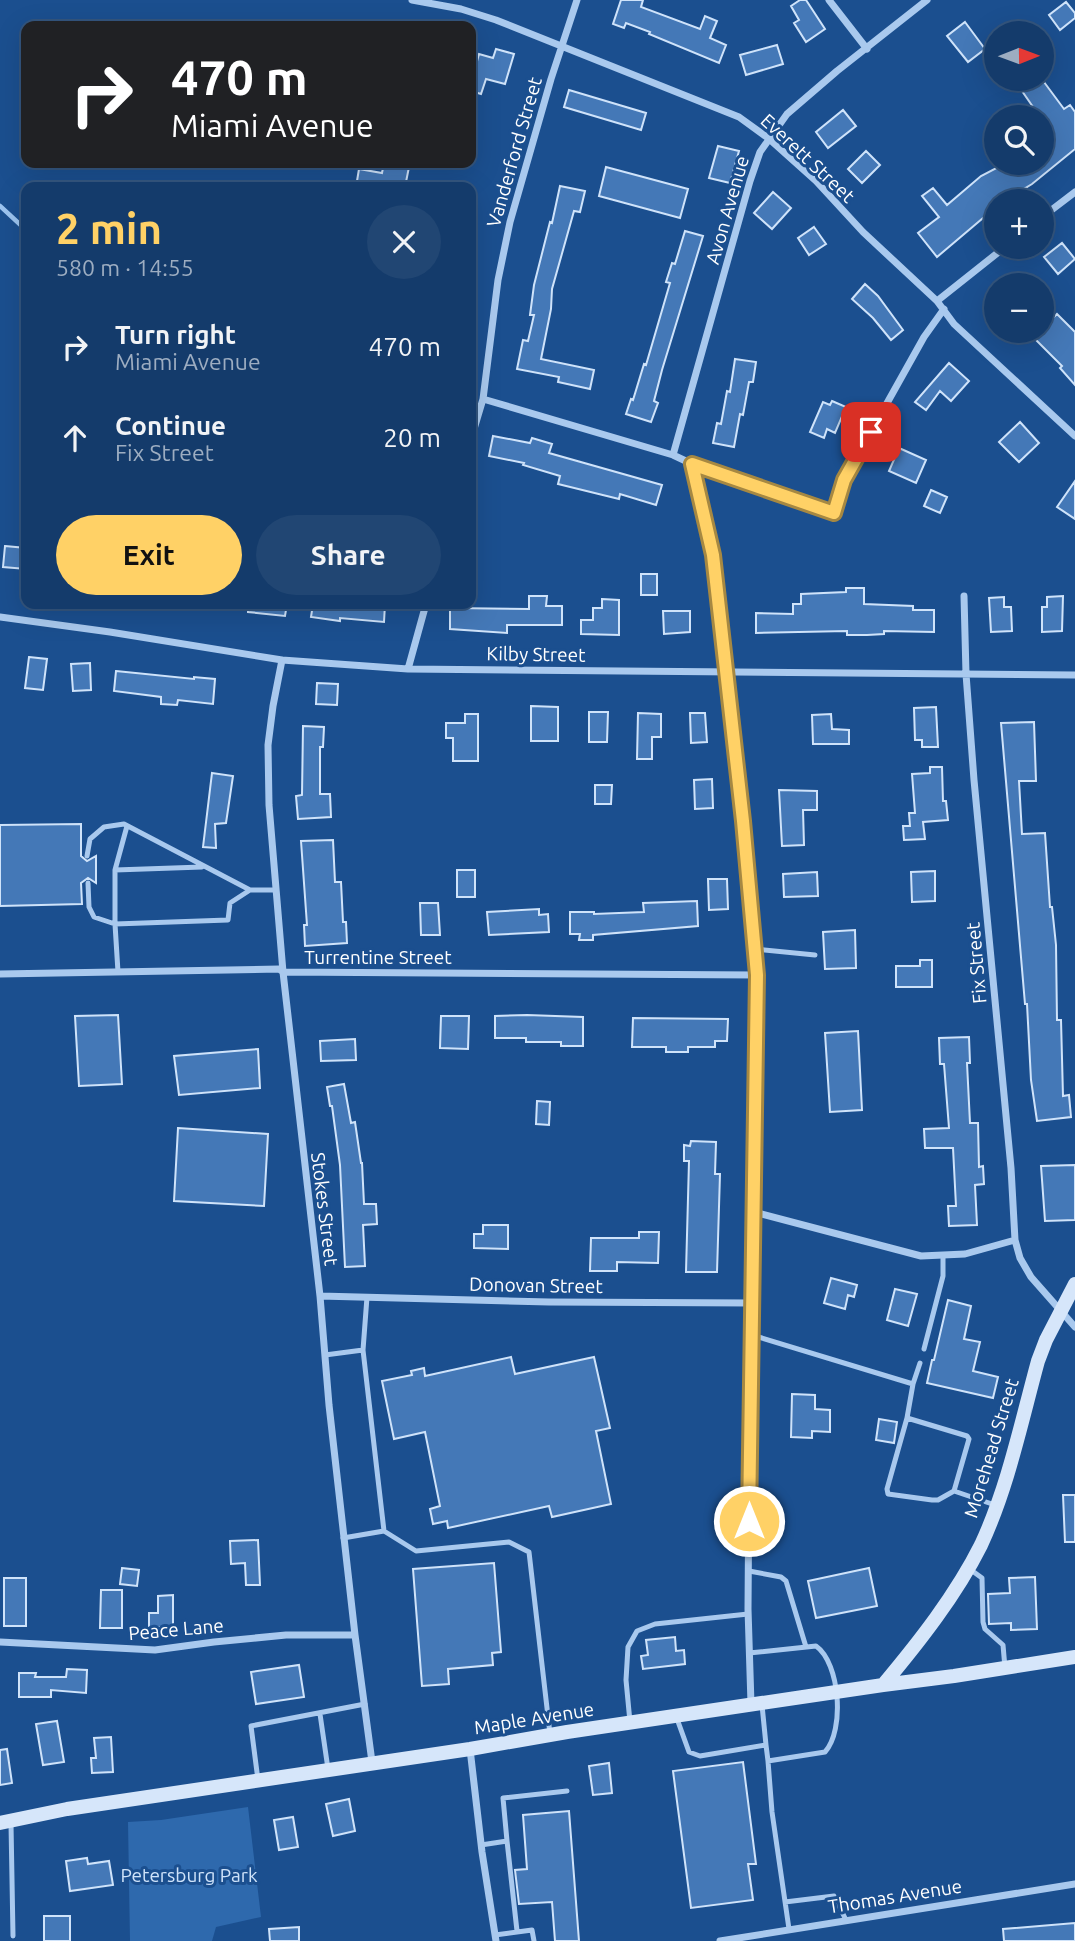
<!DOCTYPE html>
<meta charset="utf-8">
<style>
body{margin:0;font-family:Ubuntu,sans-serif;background:#214673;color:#f1f3f6;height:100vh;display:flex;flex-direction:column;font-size:26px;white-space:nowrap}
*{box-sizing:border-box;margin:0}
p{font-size:23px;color:#9dadc1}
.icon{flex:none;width:38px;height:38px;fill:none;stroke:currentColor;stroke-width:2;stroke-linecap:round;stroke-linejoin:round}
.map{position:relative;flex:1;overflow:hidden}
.details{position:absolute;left:21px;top:182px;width:455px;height:427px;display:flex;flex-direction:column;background:#143b6b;border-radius:14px;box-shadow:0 7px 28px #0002,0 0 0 2px #33557e}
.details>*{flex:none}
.guide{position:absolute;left:21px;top:21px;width:455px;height:147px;border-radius:14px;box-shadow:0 7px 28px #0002,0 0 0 2px #33557e;background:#202124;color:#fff;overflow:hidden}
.needle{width:46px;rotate:89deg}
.tools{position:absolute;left:984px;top:21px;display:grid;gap:14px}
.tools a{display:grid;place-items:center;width:70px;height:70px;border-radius:50%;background:#143b6b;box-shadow:0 7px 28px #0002,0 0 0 2px #33557e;font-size:35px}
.pin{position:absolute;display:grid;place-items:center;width:60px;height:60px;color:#fff;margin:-30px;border-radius:14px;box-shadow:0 4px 10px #0006}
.me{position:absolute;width:77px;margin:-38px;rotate:0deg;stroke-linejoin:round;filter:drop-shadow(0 0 5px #0008)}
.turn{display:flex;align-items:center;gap:24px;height:147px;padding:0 35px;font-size:32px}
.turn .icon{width:91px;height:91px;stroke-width:2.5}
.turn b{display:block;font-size:49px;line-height:60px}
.round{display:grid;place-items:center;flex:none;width:74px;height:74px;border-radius:37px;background:#214673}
.summary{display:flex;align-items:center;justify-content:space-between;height:119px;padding:0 35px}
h1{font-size:42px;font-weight:700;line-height:52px;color:#ffd166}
.cta{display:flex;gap:14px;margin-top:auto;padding:14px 35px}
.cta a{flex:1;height:80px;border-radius:42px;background:#ffd166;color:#111;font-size:28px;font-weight:700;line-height:80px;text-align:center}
.cta a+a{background:#214673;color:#f1f3f6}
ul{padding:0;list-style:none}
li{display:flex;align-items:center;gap:21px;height:91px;padding:0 35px}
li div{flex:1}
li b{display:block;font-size:26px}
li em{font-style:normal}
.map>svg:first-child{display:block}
</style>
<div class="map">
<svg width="1075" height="1941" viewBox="0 0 1075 1941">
<rect width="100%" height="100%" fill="#1b4f8f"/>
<!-- green -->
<path fill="#2e69ad" d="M248 1807 261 1917 216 1927 212 1941H130L128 1822 161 1820Z"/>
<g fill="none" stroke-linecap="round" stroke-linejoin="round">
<!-- stream -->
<path stroke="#9cc4f0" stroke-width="4.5" d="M0 206 26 230"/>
</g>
<!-- building -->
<path fill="#4478b7" stroke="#cfe3fa" stroke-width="2" d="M621 0H643L641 7 700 29 705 16 717 21 710 38 726 45 719 63 649 34 650 32 626 23 624 28 613 24Z
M800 0H806L825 29 806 42 794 23 799 20 791 6Z
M1066 2 1075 13V18L1060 30 1049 15Z
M965 22 985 49 968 62 947 36Z
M777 45 783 64 746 75 740 55Z
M496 49 514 54 505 84 486 79 481 94 471 91V76H473L479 54 493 58Z
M1041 78 1064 109 1070 105 1075 112V149L1032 184 1004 201H996V207L937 257 918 233 939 217 922 196 933 188 947 205 981 176 1006 163H1041V140L1051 133 1022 91Z
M569 90 646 113 641 130 564 107Z
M843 110 856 126 828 148 816 132Z
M718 146 739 151 730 183 709 178Z
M866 151 880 165 862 183 848 169Z
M384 163 409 167 405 187H356L359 169 382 173Z
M606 167 688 189 680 218 599 196Z
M560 186 585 191 580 212 574 211 552 289 551 309 541 359 594 370 590 389 558 382 559 377 517 369 523 340 528 341 534 315H530L534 285 550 222 552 223Z
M773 192 791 208 772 229 754 213Z
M814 227 826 244 809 255 798 238Z
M685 231 703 236 662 370 654 401 658 403 651 422 626 414 631 399 633 400 644 364 646 365 670 283 666 282 672 263 675 264Z
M1062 243 1075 259 1058 274 1044 257Z
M865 284 878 296 903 330 891 340 873 318 852 299Z
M1057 314 1075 332V385L1060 368 1062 366 1033 337Z
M735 359 756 362 753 382H749L743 415 740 414 734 447 713 443 717 423 721 424 727 391 730 392Z
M949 363 969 381 951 401 940 391 926 410 915 402Z
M832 401 846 407 835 433 827 429 824 438 810 432 823 402 830 405Z
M1020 422 1039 443 1019 462 999 442Z
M493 436 530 443 532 438 552 444 549 453 662 485 656 505 620 494 619 499 558 484 560 476 523 465 524 463 489 456Z
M899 448 926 460 916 483 889 471Z
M1075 481V519L1057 507Z
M931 490 947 497 940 513 924 506Z
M5 546 26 548V569L3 567Z
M641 574H657V595H641Z
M846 588H864V604L913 606V610H934V632L884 631V634L867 635H847V631L756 633V613L793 614V604H801V594L846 592Z
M529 596H547L546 606H562V625H507V633L450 629V608L529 609Z
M1063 596 1062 631 1042 632V607H1047V597Z
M1004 597V607H1011L1012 631 991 632 989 598Z
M602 599 619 600V635L581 634V620H593V608H602Z
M248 604H287L285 616 248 612Z
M313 604H385L384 622 340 618V621L311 617Z
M663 611H690V632L664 634Z
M29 657 47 659 43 690 25 688Z
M90 663 91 690 73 691 71 664Z
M116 671 194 679V677L215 679 213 704 178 700 177 705 161 704V697L114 691Z
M317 683 338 684 337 705 316 704Z
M531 706 558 707V741H531Z
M936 707 938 747H922V740H915L914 708Z
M589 712H608L607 742H589Z
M638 713 661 714V737H652V759H637Z
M690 713H705L707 742 691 743Z
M465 714H478V761H453V738H446V723H465Z
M831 714 832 729 849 730V744H813L812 715Z
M1034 722 1036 781H1019L1022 834 1045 833 1050 907H1052L1056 945 1057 1020H1061L1063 1096 1069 1095 1071 1117 1037 1121 1031 1080 1027 1004H1025L1001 723Z
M303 726 324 727 323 747H320V794H330L331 817 298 819 296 796 302 795Z
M930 767H942L943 801H946L948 820 923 822 925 839 904 840 903 826H910L909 813H915L912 774 930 773Z
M212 773 233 776 226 823 215 824 216 848 203 847Z
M712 779 713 808 695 809 694 780Z
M595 785H612L611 804H595Z
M779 790 817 791V810H803L804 845 782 846Z
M81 824V856L87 861 96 856V883L88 878 81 883 82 904 0 906V825Z
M333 840 335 882H341L343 922H346L347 943 305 946 304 925H307L301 841Z
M457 870H475V897H457Z
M935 871V901L912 902 911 872Z
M817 872 818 896 784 897 783 874Z
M708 879H727L728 909 709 910Z
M697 901 698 926 593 935V940H579L580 934H570V912H594V914L644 912 643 903Z
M420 903H438L440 935H421Z
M539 909V915L548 914 549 932 489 935 487 912Z
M855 930 856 968 825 969 823 932Z
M920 960H932V987H896V966H920Z
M118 1015 122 1084 79 1086 75 1016Z
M527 1015 583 1017V1046H561V1042H526V1038H495V1016Z
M441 1016H469L468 1049 440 1048Z
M633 1018 728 1019 727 1041H715V1047H688V1052H666V1047H632Z
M858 1031 862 1110 830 1112 825 1033Z
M969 1037 970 1063H967L970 1123H978L979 1167 983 1166 984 1184 975 1185 977 1225 949 1226 948 1206H956L953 1148H925L924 1129 949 1128 944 1064H940L939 1038Z
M355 1039 356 1060 321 1061 320 1041Z
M258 1049 260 1088 179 1095 174 1056Z
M344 1084 351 1123 355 1122 361 1163H362L364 1204H376L377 1224 363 1225 365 1266 345 1267 340 1165 332 1106H330L327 1087Z
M537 1101 550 1102 549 1125 536 1124Z
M178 1128 268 1134 264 1206 174 1201Z
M691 1141 716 1142 715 1174H720L717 1272H686L689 1161H684V1145L690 1146Z
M1075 1165V1220L1045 1221 1041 1166Z
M483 1225H508V1249L474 1248V1234H483Z
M639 1232H659L658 1263 617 1262V1271H590L591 1238H639Z
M831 1278 857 1285 854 1297 848 1295 845 1309 824 1303Z
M895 1289 917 1294 908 1326 887 1320Z
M948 1300 971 1306 964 1339 980 1342 973 1371 998 1377 993 1398 927 1383 932 1360H934Z
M511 1357 515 1374 594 1357 610 1428 596 1431 611 1504 552 1517 549 1506 448 1528 447 1521 433 1524 430 1509 440 1506 425 1432 394 1439 382 1381 412 1375 411 1371 424 1368 425 1376Z
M792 1394 815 1395V1409L830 1410V1432L812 1431V1438L791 1437Z
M879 1419 897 1422 894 1443 876 1440Z
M1063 1495H1075V1542H1065Z
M258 1540 260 1585H246L245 1563 231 1564 230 1541Z
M494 1563 501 1652 492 1653 493 1665 448 1669 449 1684 422 1686 413 1569Z
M122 1568 139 1570 137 1586 120 1584Z
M869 1568 877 1606 816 1618 808 1581Z
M1035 1577 1037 1629 1011 1630V1623L989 1624 988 1594 1010 1593 1009 1578Z
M4 1578H26V1626H4Z
M101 1590H122V1628H100Z
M173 1595V1627H149V1613H158V1596Z
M675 1637 676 1651 684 1650 685 1664 643 1669 641 1656 648 1655 646 1640Z
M299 1665 304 1697 256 1704 251 1672Z
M67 1669 87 1670 86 1693 51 1690V1697H19V1673H36L35 1677H66Z
M57 1721 64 1762 43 1765 36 1724Z
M111 1737 113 1772 92 1773 91 1758H96L94 1738Z
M7 1749 12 1783 0 1785V1750Z
M743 1762 756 1864H748L753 1900 691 1908 673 1771Z
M609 1763 612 1793 593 1795 589 1766Z
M349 1799 355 1831 333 1836 326 1804Z
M569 1811 579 1941H555L552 1902 519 1904 515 1870 527 1869 523 1815Z
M293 1817 298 1847 279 1850 274 1820Z
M87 1858 88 1864 109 1861 113 1885 70 1891 66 1861Z
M44 1916H70V1941H44Z
M1075 1923V1941H1004L1003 1929Z
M299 1927V1941H270L269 1929Z"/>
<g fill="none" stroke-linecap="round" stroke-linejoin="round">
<!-- lane -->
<path stroke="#a9c9ee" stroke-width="5" d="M127 826 115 870 202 867
M87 856 90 839 104 827 124 824 250 890H276
M115 870V924L228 920 230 903 250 890
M88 883 89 907 94 917 115 924 118 972
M754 949 815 955
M752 1335 913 1384 920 1363
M924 1349 943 1276V1256
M363 1350 367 1297
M325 1355 363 1350 384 1531 416 1551 509 1542 529 1552 550 1734
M913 1384 907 1418 967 1436 969 1439 954 1491 995 1505
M907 1418 887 1489 888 1494 932 1500H938L954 1491
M343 1538 384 1531
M971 1570 982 1578 983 1622 985 1629 1003 1645 1005 1668
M749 1571 781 1577 786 1581 806 1647
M749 1653 816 1646C840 1663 845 1730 825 1752L768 1761 766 1745
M320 1714 328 1769
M676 1716 689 1752 700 1756 766 1745 762 1705
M630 1722 626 1680 628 1647 637 1631 655 1624 748 1614
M768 1761 772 1812 789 1929
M258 1780 251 1726 365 1704
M11 1824 13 1936
M507 1841 517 1931
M481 1845 507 1841 503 1798 567 1791
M785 1902 834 1896 846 1920
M495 1935 532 1930 534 1941"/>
<!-- street -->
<path stroke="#a9c9ee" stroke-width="7" d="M412 0 461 9 496 20 739 117 768 138 816 181 863 232 937 301 954 324 1075 436
M829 0 867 49
M1041 218 1075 192
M937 301 1005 247
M483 399 673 455C724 480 780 496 834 513L844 480 924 337 944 309
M471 439 483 399 498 280 510 222 551 79 577 0
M673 455 750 181 760 152 787 114 837 71 927 0
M692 464 713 555 743 821 757 975 749 1476 748 1609 751 1704
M964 596 966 674 974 780 1011 1168 1015 1240 1020 1258 1031 1277 1075 1327
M0 617 110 632 282 660 408 669 1075 675
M282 660 273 706 268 745 269 805 283 972 320 1296 329 1405 355 1635 372 1762
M408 669 426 604
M0 974 279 969 283 972 757 975
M754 1212 921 1256 965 1254 1015 1240
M320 1296 549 1302 752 1303
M0 1642 155 1650 214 1642 286 1635H355
M470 1749 482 1852 496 1941
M720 1941 1075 1884"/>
<!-- secondary -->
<path stroke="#d6e6fa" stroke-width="14" d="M883 1685C919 1642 956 1595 981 1545 1008 1487 1021 1423 1038 1361L1046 1340 1075 1284
M0 1823 67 1809 470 1749 567 1732 883 1685 954 1676 1075 1657"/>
</g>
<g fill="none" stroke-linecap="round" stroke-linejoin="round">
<defs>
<path id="route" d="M749 1521 757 975 743 821 713 555 692 464 834 513 844 480 871 432"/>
</defs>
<!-- route casing -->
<use href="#route" stroke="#a68842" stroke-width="18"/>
<!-- route -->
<use href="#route" stroke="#ffd166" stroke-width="12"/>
</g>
<g text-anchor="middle" stroke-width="6" stroke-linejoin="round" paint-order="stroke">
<!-- street labels -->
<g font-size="19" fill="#fff" stroke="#1b4f8f">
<text transform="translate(514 152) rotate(-74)" y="7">Vanderford Street</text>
<text transform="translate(808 158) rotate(43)" y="7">Everett Street</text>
<text transform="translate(727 210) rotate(-74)" y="7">Avon Avenue</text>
<text transform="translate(536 654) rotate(1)" y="7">Kilby Street</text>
<text x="378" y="964">Turrentine Street</text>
<text transform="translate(976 963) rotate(-95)" y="7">Fix Street</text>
<text transform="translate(325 1209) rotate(83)" y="7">Stokes Street</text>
<text transform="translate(536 1285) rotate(1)" y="7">Donovan Street</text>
<text transform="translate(991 1448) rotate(-73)" y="7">Morehead Street</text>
<text transform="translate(176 1629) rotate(-5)" y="7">Peace Lane</text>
<text transform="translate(534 1718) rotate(-9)" y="7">Maple Avenue</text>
<text transform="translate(895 1896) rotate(-9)" y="7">Thomas Avenue</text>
</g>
<!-- park labels -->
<g font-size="19" fill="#cfe3fa" stroke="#1b4f8f">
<text x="189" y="1882">Petersburg Park</text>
</g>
</g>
</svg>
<div class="tools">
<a><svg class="needle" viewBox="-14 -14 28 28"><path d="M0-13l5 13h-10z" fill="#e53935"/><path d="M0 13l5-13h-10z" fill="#9dadc1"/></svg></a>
<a><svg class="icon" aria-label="search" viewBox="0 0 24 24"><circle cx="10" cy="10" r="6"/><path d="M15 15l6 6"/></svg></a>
<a>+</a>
<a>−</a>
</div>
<div class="pin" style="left:871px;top:432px;background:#d93025"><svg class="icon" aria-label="arrive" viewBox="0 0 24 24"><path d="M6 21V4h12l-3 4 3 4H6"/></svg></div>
<svg class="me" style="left:749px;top:1521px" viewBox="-20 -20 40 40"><circle r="17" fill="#ffd166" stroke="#fff" stroke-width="3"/><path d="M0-11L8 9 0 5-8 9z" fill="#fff"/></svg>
<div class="guide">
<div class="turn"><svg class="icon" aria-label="right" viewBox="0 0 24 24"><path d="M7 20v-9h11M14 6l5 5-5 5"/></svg><div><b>470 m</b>Miami Avenue</div></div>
</div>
<section class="details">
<div class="summary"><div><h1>2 min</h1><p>580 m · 14:55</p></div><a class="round"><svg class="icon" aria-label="close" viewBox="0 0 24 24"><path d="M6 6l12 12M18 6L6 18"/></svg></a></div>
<ul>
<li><svg class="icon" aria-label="right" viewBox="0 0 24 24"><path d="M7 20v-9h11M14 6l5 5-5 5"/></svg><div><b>Turn right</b><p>Miami Avenue</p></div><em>470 m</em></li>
<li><svg class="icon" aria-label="ahead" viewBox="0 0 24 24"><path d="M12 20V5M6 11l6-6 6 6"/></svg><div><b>Continue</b><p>Fix Street</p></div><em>20 m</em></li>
</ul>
<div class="cta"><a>Exit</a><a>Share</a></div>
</section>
</div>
